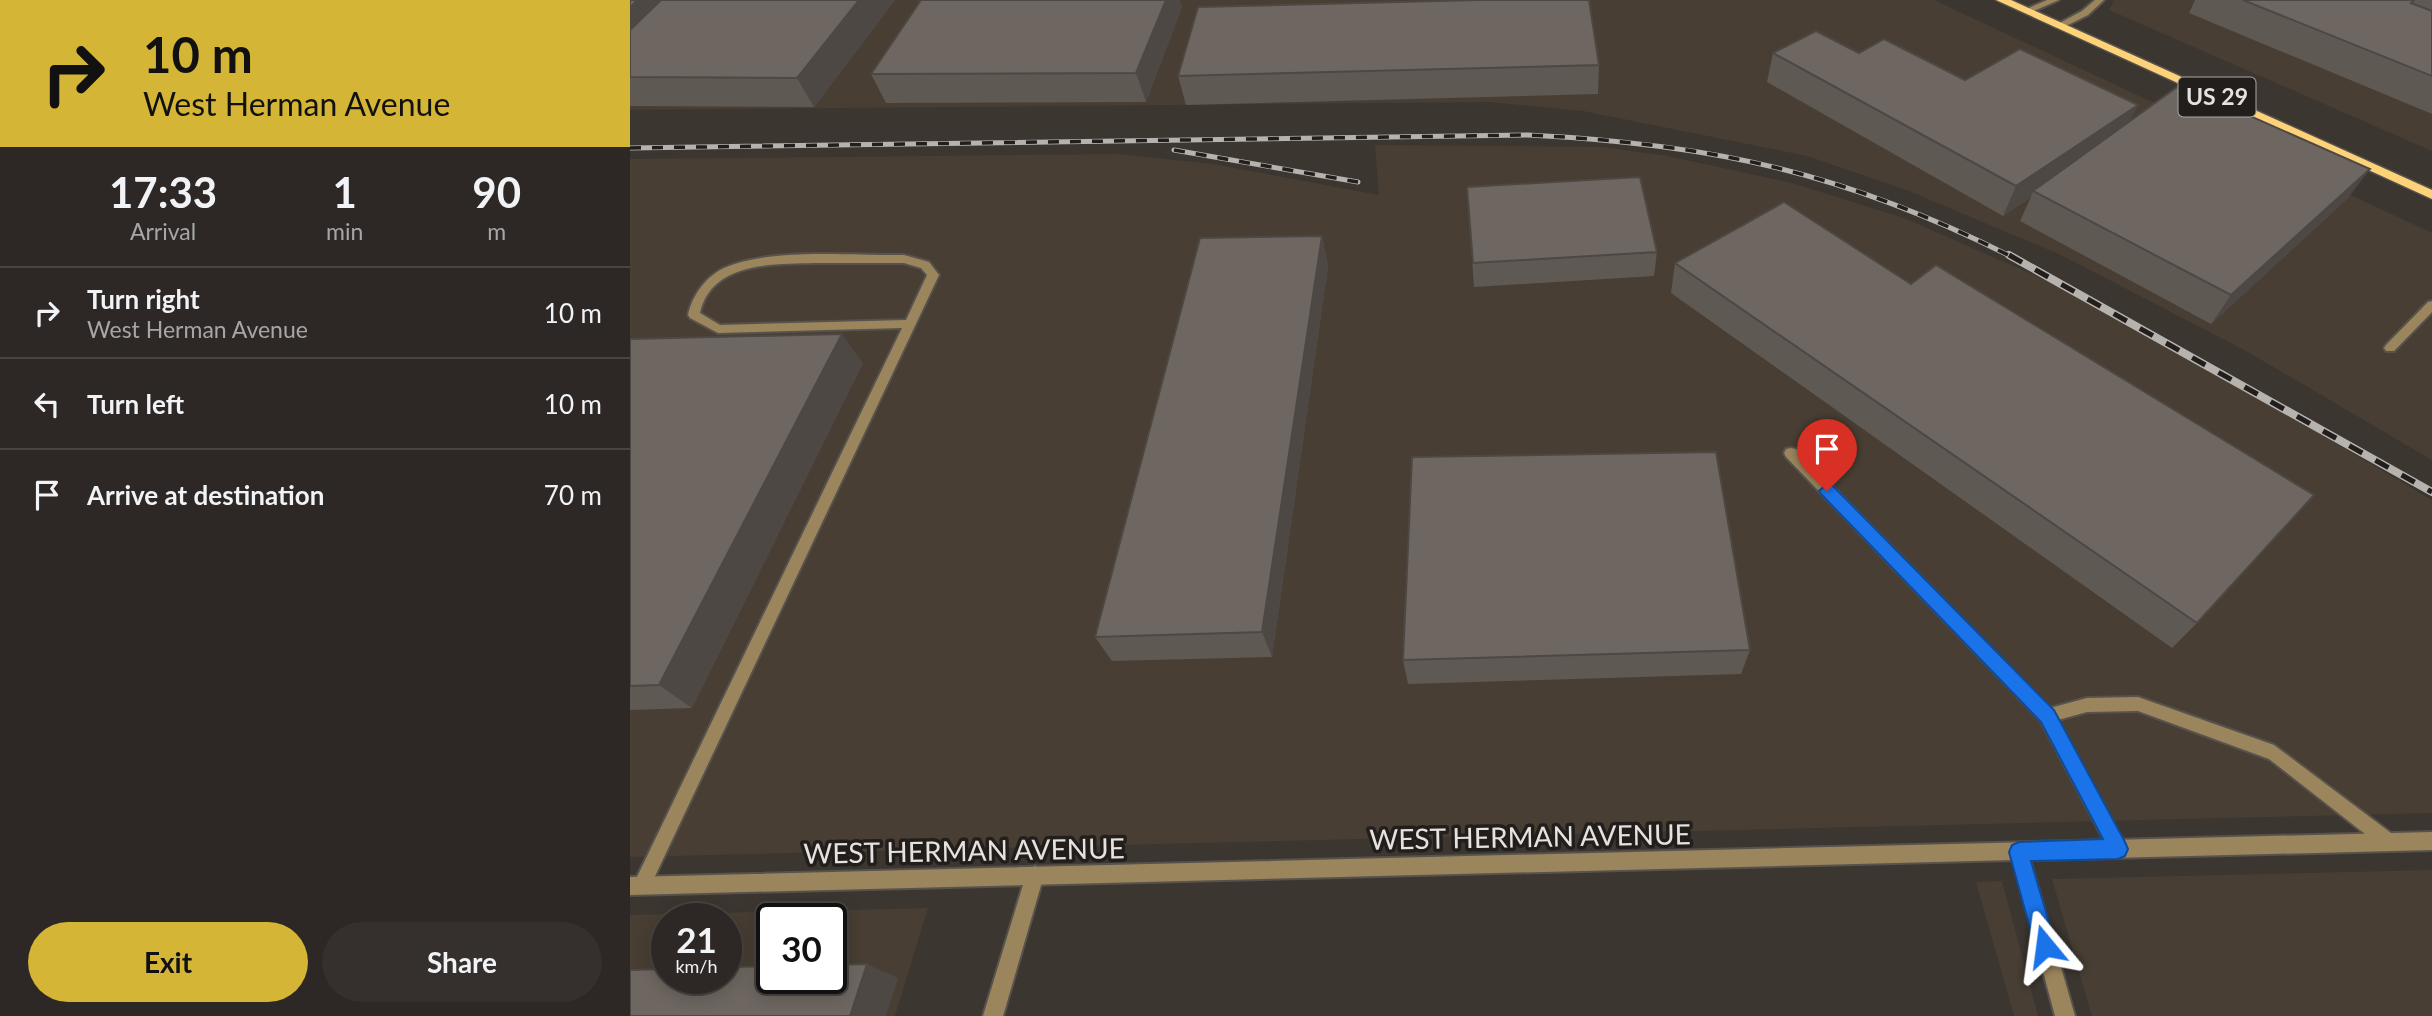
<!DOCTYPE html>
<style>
body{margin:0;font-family:Lato,sans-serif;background:#35302d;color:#f1f3f6;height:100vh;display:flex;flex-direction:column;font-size:26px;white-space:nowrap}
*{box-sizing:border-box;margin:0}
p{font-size:23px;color:#a7a6a7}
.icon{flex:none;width:38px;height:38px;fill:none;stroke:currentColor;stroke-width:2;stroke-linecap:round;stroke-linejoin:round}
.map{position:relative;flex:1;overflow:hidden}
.sheet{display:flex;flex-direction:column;background:#2d2825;width:630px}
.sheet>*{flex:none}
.top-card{background:#d5b535;color:#111;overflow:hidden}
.speed{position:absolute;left:21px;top:903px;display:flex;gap:14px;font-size:35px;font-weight:700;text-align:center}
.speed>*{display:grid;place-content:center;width:91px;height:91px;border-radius:50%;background:#2d2825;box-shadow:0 4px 18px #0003,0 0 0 2px #484442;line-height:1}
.speed small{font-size:18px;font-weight:400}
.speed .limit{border:4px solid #111;border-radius:10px;background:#fff;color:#111}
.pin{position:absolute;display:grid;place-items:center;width:60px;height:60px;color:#fff;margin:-72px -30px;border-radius:50% 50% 50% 0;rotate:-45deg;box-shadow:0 0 7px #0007}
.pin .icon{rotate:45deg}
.me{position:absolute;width:77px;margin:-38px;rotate:344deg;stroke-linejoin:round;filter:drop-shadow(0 0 5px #0008)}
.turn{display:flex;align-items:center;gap:24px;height:147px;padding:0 28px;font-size:32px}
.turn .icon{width:91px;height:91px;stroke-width:2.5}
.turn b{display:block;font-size:49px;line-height:60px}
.eta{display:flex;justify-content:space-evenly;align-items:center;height:119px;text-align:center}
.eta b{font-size:42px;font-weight:700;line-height:49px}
.cta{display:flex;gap:14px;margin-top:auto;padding:14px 28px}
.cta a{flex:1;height:80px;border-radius:42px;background:#d5b535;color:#111;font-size:28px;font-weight:700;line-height:80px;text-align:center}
.cta a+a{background:#35302d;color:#f1f3f6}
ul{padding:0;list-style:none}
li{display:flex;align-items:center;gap:21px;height:91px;padding:0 28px;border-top:2px solid #484442}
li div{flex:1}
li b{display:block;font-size:26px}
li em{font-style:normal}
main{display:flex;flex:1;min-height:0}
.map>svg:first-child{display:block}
</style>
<main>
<section class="sheet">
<div class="top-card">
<div class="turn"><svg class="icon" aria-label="right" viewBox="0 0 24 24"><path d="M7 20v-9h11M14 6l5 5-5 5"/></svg><div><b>10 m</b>West Herman Avenue</div></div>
</div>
<div class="eta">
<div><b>17:33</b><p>Arrival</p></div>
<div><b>1</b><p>min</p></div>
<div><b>90</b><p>m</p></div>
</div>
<ul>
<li><svg class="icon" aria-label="right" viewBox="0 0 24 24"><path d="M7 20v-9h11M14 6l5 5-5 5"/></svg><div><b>Turn right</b><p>West Herman Avenue</p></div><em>10 m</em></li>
<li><svg class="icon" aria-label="left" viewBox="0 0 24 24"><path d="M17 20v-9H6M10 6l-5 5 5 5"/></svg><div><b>Turn left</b></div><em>10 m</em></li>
<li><svg class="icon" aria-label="arrive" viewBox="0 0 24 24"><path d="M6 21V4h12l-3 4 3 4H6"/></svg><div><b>Arrive at destination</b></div><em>70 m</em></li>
</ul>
<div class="cta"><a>Exit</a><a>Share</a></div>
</section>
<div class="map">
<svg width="1802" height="1016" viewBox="0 0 1802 1016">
<rect width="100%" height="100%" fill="#3c3631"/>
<!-- built -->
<path fill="#483e33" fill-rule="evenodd" d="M0 0H1304L1802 233V460L1618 352 1431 255 1279 191 1177 156 953 111 859 102 0 110Z
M1484 0H1802V151L1479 10Z
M745 145 972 147 1038 156 1162 183 1274 218 1422 283 1590 375 1802 500V813L0 857V159L487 154 583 164 749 195Z
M1802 870V1016H1462L1422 879Z
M1372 881 1408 1016H1384L1346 882Z
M298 908 265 1016H0V915ZM37 919H96V978H37ZM142 919H201V978H142Z"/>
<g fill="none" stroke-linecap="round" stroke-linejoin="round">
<defs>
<path id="lane" d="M274 255 299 262 309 275 18 891 12 894 6 891 3 885 6 879 272 328 88 333 60 318 58 315C62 296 75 278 92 269 136 247 224 256 274 255ZM184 263H274L291 268 297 275 276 320 90 325 70 313C81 262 143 264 184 263Z
M1802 301V312L1764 351H1756L1754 348 1756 345 1798 302Z
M1161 448 1166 449 1420 708 1457 698 1508 697 1644 745 1765 836 1768 842 1765 848 1759 851 1753 848 1639 759 1508 711 1457 712 1428 720 1497 849 1494 855 1488 858 1482 855 1411 721 1156 457 1154 453 1156 449Z
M405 866 411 869 414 875 373 1016H353L396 875 399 869Z"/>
<path id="street" d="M1417 0H1429L1399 13 1392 11Z
M1465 0H1474L1458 15 1432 28 1424 26 1452 11Z
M1802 832V850L1400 860 1445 1016H1425L1383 860 0 895V877Z"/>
<path id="primary" d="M1366 0H1381L1802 190V199Z"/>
</defs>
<!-- lane casing -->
<use href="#lane" stroke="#57524d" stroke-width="4"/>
<!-- street casing -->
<use href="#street" stroke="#57524d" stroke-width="4"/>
<!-- primary casing -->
<use href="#primary" stroke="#57524d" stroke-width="3"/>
<!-- lane -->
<use href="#lane" fill="#9b855c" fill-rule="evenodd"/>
<!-- street -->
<use href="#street" fill="#9b855c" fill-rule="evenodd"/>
<!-- primary -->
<use href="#primary" fill="#fed279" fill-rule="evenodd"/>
<defs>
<path id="rail-far1" d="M0 148 898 135C1083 144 1216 173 1382 257
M544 150 728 182"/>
<path id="rail" d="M1379 255 1802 492"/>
</defs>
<!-- rail-far1 casing -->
<use href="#rail-far1" stroke="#b6b2ae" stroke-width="5"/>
<!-- rail casing -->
<use href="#rail" stroke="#b6b2ae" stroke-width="8"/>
<!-- rail-far1 -->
<use href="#rail-far1" stroke="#211e1c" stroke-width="3.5" stroke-dasharray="11" stroke-linecap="butt"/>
<!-- rail -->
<use href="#rail" stroke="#211e1c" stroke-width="5" stroke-dasharray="15" stroke-linecap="butt"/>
</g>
<!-- wall -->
<path fill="#5f5953" d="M0 0H265L184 107 0 106Z
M1565 0H1802V114L1559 13Z
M552 7 516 102 256 103 241 74Z
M1143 53H1229L1500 122 1718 198 1581 324 1390 221 1401 197 1373 216 1137 82Z
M969 65 968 94 556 105 548 76Z
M837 187 1027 252 1024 276 844 287Z
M692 236 698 266 642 657 482 661 465 637Z
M1045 263 1281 284 1567 623 1542 648 1041 293Z
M0 339 233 363 62 708 0 710Z
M1120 650 1111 674 778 684 773 660Z"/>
<!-- shaded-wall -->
<path fill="#4d4844" d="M7 0H44L0 48V8Z
M229 0H265L184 107 167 78Z
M536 0H550L552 7 516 102 506 73Z
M1508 105 1493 134 1403 191 1401 197 1373 216 1386 186Z
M1740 169 1718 198 1581 324 1601 295Z
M692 236 698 266 642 657 632 632Z
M212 334 233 363 62 708 29 685Z
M237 964 268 978 256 1016H220Z"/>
<!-- building -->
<path fill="#6e6761" stroke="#4d4844" stroke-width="2" d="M0 0H7L0 8Z
M31 0H229L167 78 0 77V30Z
M291 0H536L506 73 241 74Z
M849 0H959L969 65 548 76 568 7Z
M1613 0H1784L1781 3 1802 11V76Z
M1186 31 1229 53 1254 39 1335 80 1390 49 1508 105 1386 186 1143 53Z
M1550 85 1740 169 1601 295 1403 191Z
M1010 177 1027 252 843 263 837 187Z
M1154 202 1281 284 1306 265 1684 495 1567 623 1045 263Z
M692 236 632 632 465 637 570 238Z
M212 334 29 685 0 686V339Z
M1086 452 1120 650 773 660 782 457Z
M237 964 220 1016H0V970L37 969V978H96V967L142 966V978H201V965Z"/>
<!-- route -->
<path fill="#1a73e8" stroke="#114b97" stroke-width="2" d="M1197 484 1203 486 1424 710 1495 842 1498 849 1495 856 1488 859 1401 861 1426 946 1423 953 1415 956 1408 953 1405 946 1379 852 1382 845 1389 842 1473 839 1411 722 1192 495 1189 491Z"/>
<g text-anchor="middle" stroke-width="7" stroke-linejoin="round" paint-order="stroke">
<!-- shield labels -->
<rect fill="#211e1c" stroke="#aba7a4" stroke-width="2" x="1548.5" y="77.5" width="77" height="39" rx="5"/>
<g font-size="23" font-weight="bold" fill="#e6e2df">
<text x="1587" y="105">US 29</text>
</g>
<!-- near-street labels -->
<g font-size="28" fill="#e6e2df" stroke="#211e1c">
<text transform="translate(900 837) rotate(-1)" y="10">WEST HERMAN AVENUE</text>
<text transform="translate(334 851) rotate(-1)" y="10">WEST HERMAN AVENUE</text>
</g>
</g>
</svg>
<div class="speed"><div>21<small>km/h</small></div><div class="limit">30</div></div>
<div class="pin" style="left:1197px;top:491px;background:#d93025"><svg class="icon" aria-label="arrive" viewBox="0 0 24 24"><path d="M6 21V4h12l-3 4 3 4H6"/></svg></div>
<svg class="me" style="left:1415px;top:946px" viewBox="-20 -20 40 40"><path d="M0-17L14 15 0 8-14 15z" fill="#1a73e8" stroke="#fff" stroke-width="4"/></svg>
</div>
</main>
